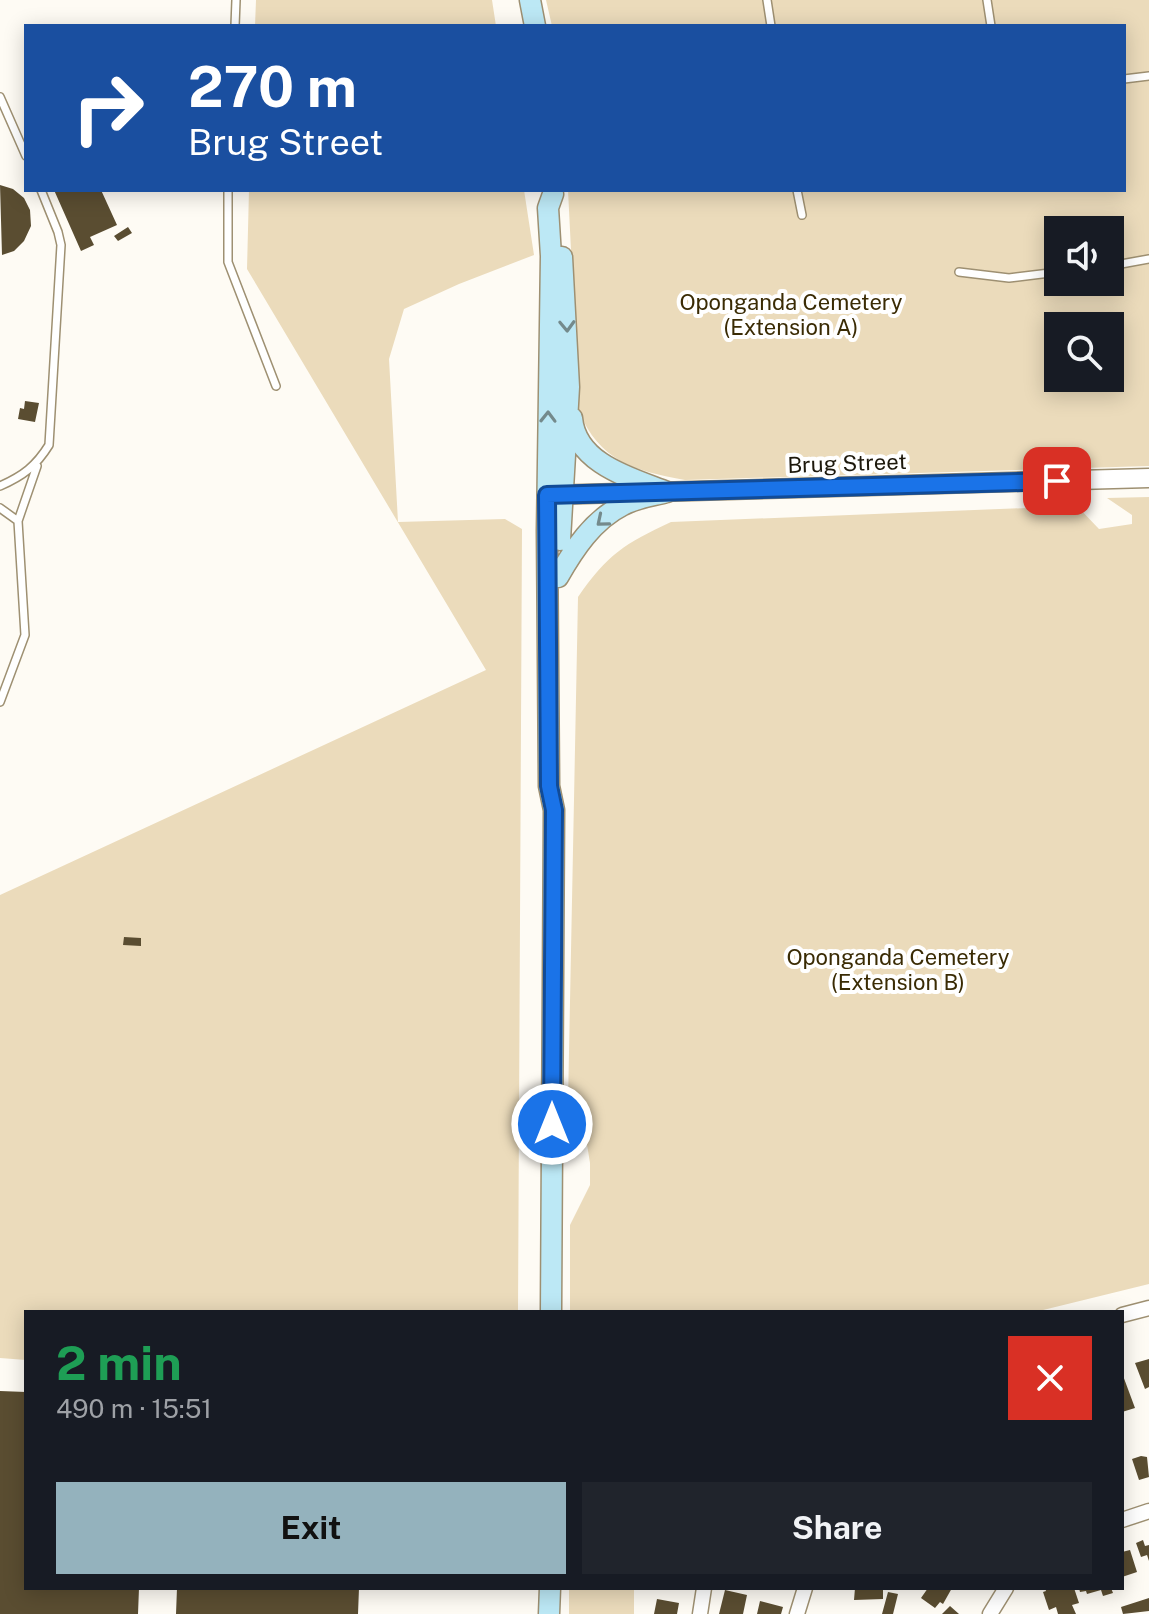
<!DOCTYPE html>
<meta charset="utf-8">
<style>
body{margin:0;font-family:"Public Sans",sans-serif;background:#20242c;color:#f1f3f6;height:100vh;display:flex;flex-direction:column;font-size:30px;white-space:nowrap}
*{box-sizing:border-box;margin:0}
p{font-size:26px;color:#9ea1a6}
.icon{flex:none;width:44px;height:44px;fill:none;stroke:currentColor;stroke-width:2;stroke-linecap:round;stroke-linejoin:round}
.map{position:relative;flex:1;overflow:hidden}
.sheet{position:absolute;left:24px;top:1310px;width:1100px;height:280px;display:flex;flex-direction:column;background:#171b24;border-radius:0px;box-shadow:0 4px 20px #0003}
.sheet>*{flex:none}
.hud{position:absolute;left:24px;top:24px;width:1102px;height:168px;border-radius:0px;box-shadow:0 4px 20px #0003;background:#1a4fa0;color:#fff;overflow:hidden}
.buttons{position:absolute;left:1044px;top:216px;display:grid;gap:16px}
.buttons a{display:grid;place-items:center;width:80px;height:80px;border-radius:0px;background:#171b24;box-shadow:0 4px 20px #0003;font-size:40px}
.pin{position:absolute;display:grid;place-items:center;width:68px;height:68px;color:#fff;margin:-34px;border-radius:16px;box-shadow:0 4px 12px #0006}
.me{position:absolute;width:88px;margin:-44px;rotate:0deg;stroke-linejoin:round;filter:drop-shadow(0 0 6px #0008)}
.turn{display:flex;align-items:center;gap:28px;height:168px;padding:0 32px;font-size:36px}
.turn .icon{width:104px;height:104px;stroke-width:2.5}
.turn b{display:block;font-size:56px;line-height:68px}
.round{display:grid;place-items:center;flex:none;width:84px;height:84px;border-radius:0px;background:#20242c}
.summary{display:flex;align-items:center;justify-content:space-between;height:136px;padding:0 32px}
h1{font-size:48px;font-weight:700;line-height:60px;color:#1e9e55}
.primary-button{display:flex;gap:16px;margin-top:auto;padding:16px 32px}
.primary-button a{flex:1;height:92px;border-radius:0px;background:#94b2bd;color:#111;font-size:32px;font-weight:700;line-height:92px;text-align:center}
.primary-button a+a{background:#20242c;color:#f1f3f6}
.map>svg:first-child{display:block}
</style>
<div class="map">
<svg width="1149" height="1614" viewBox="0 0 1149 1614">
<rect width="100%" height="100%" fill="#fefbf4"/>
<!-- green -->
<path fill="#ebdbbb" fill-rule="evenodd" d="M256 0H492L496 26H255Z
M546 0H1149V466L685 480C635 471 599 461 579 411L568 190H1124V26H552ZM1058 230H1110V282H1058ZM1058 326H1110V378H1058Z
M249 190H524L534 255 459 284 404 309 389 359 398 522 505 519 522 529 518 1312H26V1360L0 1358V895L486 670 247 269Z
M1149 497V1284L1035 1312H570V1225L590 1185V1163L585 1132 568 1103 578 597C608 554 624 544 671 522L1077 506 1099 529 1132 524V515L1107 498Z
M569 1588H634V1614H569Z"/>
<!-- building -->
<path fill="#5a4d31" d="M0 185 13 189 24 198 30 210 31 226 24 241 14 251 2 255Z
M54 190H101L117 225 90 237 94 245 81 251Z
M128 227 132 233 118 241 114 236Z
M25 401 39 403 35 422 18 419 20 408 24 409Z
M124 937 141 938V946L123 945Z
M1149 1359V1387L1145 1389 1135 1363Z
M1122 1373 1135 1408 1122 1412Z
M0 1391 26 1392V1588H139L138 1614H0Z
M1141 1456 1147 1457 1149 1477 1139 1480 1132 1459Z
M1143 1540 1145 1546 1149 1545V1561L1147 1555 1141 1557 1136 1543Z
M1130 1550 1137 1572 1122 1577V1552Z
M177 1588H359L358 1614H176Z
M855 1588H883V1599L854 1600Z
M928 1588H952L943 1604 940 1602 935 1608 921 1598Z
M1045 1588H1074L1079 1603 1072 1605 1076 1614H1058L1056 1607 1049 1610 1043 1592 1046 1591Z
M1079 1588H1111L1113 1593 1103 1596 1101 1590 1087 1594 1086 1591 1080 1592Z
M725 1590 747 1595 743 1614H719Z
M888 1592 898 1594 893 1614H882Z
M1149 1598V1611L1123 1614 1121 1607Z
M657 1599 679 1603 677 1614H654Z
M760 1601 783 1607 781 1614H757Z
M950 1606 959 1614H942Z"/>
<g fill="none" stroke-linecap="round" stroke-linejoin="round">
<defs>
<path id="service" d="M767 0 771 26
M987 0 991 26
M235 26 236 0
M1124 79 1149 76
M0 97 26 156
M228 190V262L276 386
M797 190 802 215
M1110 266 1149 259
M959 272 1009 278 1058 272
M0 486C23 476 36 466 49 445L61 245 58 232 41 190
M0 508 18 521 25 635 0 702
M18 521 37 466"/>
<path id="minor" d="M1122 1315 1149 1308
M1122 1520 1149 1511
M700 1614 704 1588
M797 1614 805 1588
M990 1614 1006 1588"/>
<path id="tertiary" d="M548 495 1149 478"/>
<path id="secondary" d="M530 0 535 26
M572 418C576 464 631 478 667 492
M560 540 569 387 562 257
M558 577C574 549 593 520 623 505 636 498 652 496 667 492
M551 1312 554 810 549 786 547 531 551 256 548 208 553 194
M549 1614 550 1588"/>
</defs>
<!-- service casing -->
<use href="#service" stroke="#9e9072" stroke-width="10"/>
<!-- minor casing -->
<use href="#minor" stroke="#9e9072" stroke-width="17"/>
<!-- tertiary casing -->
<use href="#tertiary" stroke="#9e9072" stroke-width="21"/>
<!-- secondary casing -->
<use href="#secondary" stroke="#9e9072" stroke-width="23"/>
<!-- service -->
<use href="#service" stroke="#fff" stroke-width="7"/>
<!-- minor -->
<use href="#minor" stroke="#fff" stroke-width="14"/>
<!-- tertiary -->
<use href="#tertiary" stroke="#fff" stroke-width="18"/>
<!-- secondary -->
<use href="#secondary" stroke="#bce8f5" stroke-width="20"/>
</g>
<!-- one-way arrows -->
<defs><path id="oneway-chevron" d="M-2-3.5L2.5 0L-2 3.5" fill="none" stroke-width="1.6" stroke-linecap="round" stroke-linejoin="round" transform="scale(2)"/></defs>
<g stroke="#748a8c">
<use href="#oneway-chevron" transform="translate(567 326) rotate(88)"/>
<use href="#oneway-chevron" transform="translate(548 417) rotate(-89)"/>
<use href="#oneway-chevron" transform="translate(602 521) rotate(140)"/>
</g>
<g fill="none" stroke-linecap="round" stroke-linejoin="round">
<defs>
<path id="route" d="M552 1124 554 810 549 786 547 495 1057 481"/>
</defs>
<!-- route casing -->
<use href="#route" stroke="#114b97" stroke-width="20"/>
<!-- route -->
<use href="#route" stroke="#1a73e8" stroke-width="14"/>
</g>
<g text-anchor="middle" stroke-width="8" stroke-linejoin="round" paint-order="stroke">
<!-- park labels -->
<g font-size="22" fill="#3a2b04" stroke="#fff">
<text x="791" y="310">Oponganda Cemetery<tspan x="791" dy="25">(Extension A)</tspan></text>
<text x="898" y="965">Oponganda Cemetery<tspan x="898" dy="25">(Extension B)</tspan></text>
</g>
<!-- street labels -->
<g font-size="22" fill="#1d180c" stroke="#fff">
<text transform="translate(847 463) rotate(-2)" y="8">Brug Street</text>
</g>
</g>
</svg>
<div class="buttons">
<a><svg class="icon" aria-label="sound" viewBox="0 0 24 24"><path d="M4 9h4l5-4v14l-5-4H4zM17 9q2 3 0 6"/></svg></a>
<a><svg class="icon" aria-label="search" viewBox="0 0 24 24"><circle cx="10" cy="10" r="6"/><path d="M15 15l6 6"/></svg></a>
</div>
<div class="pin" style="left:1057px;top:481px;background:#d93025"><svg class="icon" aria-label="arrive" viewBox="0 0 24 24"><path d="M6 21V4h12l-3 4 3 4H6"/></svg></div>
<svg class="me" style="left:552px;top:1124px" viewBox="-20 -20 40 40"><circle r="17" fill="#1a73e8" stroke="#fff" stroke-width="3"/><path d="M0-11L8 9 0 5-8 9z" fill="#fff"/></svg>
<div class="hud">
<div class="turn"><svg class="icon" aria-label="right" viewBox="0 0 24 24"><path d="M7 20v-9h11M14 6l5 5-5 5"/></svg><div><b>270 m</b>Brug Street</div></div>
</div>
<section class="sheet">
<div class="summary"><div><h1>2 min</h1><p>490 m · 15:51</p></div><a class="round" style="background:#d93025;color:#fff"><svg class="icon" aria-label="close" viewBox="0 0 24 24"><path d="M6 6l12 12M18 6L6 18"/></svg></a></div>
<div class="primary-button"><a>Exit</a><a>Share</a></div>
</section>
</div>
